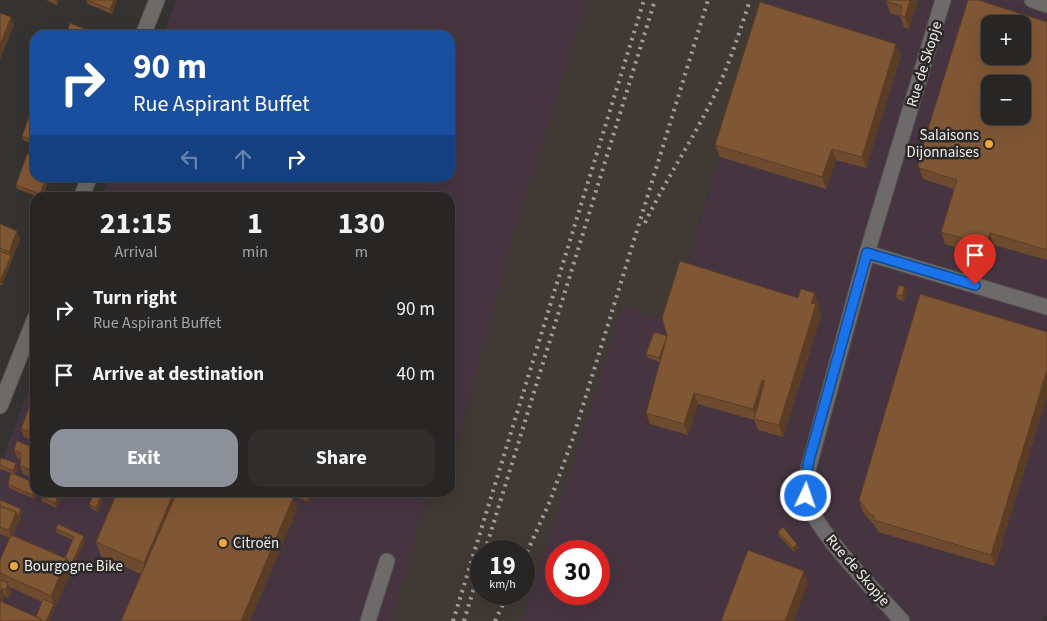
<!DOCTYPE html>
<meta charset="utf-8">
<style>
body{margin:0;font-family:"Source Sans 3",sans-serif;background:#302e2d;color:#f1f3f6;height:100vh;display:flex;flex-direction:column;font-size:19px;white-space:nowrap}
*{box-sizing:border-box;margin:0}
p{font-size:16px;color:#a5a5a7}
.icon{flex:none;width:28px;height:28px;fill:none;stroke:currentColor;stroke-width:2;stroke-linecap:round;stroke-linejoin:round}
.map{position:relative;flex:1;overflow:hidden}
.drawer{position:absolute;left:30px;top:192px;width:425px;height:305px;display:flex;flex-direction:column;background:#282625;border-radius:15px;box-shadow:0 5px 20px #0002,0 0 0 1px #444342}
.drawer>*{flex:none}
.hud{position:absolute;left:30px;top:30px;width:425px;height:152px;border-radius:15px;box-shadow:0 5px 20px #0002,0 0 0 1px #444342;background:#1a4fa0;color:#fff;overflow:hidden}
.controls{position:absolute;left:981px;top:15px;display:grid;gap:10px}
.controls a{display:grid;place-items:center;width:50px;height:50px;border-radius:10px;background:#282625;box-shadow:0 5px 20px #0002,0 0 0 1px #444342;font-size:25px}
.speed{position:absolute;left:470px;top:540px;display:flex;gap:10px;font-size:25px;font-weight:700;text-align:center}
.speed>*{display:grid;place-content:center;width:65px;height:65px;border-radius:50%;background:#282625;box-shadow:0 5px 20px #0002,0 0 0 1px #444342;line-height:1}
.speed small{font-size:12px;font-weight:400}
.speed .limit{border:8px solid #d22;background:#fff;color:#111}
.pin{position:absolute;display:grid;place-items:center;width:42px;height:42px;color:#fff;margin:-51px -21px;border-radius:50% 50% 50% 0;rotate:-45deg;box-shadow:0 0 5px #0007}
.pin .icon{rotate:45deg}
.me{position:absolute;width:55px;margin:-28px;rotate:3deg;stroke-linejoin:round;filter:drop-shadow(0 0 4px #0008)}
.turn{display:flex;align-items:center;gap:18px;height:105px;padding:0 20px;font-size:22px}
.turn .icon{width:65px;height:65px;stroke-width:2.5}
.turn b{display:block;font-size:35px;line-height:42px}
.lanes{display:flex;align-items:center;height:48px;padding:0 20px;background:#0003;justify-content:center;gap:25px;direction:ltr}
.lanes .off{opacity:.35}
.eta{display:flex;justify-content:space-evenly;align-items:center;height:85px;text-align:center}
.eta b{font-size:30px;font-weight:700;line-height:35px}
.button{display:flex;gap:10px;margin-top:auto;padding:10px 20px}
.button a{flex:1;height:58px;border-radius:15px;background:#8c9099;color:#fff;font-size:20px;font-weight:700;line-height:58px;text-align:center}
.button a+a{background:#302e2d;color:#f1f3f6}
ul{padding:0;list-style:none}
li{display:flex;align-items:center;gap:15px;height:65px;padding:0 20px}
li div{flex:1}
li b{display:block;font-size:19px}
li em{font-style:normal}
.map>svg:first-child{display:block}
</style>
<div class="map">
<svg width="1047" height="621" viewBox="0 0 1047 621">
<rect width="100%" height="100%" fill="#353331"/>
<!-- built -->
<path fill="#413933" fill-rule="evenodd" d="M587 0H768L666 331 622 308 578 450 521 621H391L415 539 426 493 450 492V468L515 229ZM481 551H524V594H481Z"/>
<!-- industrial -->
<path fill="#463541" fill-rule="evenodd" d="M177 0H587L515 229 450 468V198L102 197 109 178H450V35H163Z
M768 0H1047V615L1040 621H521L578 450 622 307 663 319 667 329ZM990 24H1022V56H990ZM990 84H1022V116H990ZM556 551H599V594H556Z
M35 373V492L426 493 415 539 391 621H0V466Z"/>
<g fill="none" stroke-linecap="round" stroke-linejoin="round">
<defs>
<path id="minor" d="M1032 0 1047 5
M143 35 157 0
M81 198 89 178
M867 253 1047 307
M0 406 35 318
M368 621 387 561
M902 621C878 594 813 529 806 497 805 491 806 484 806 477L867 253 943 0"/>
</defs>
<!-- minor casing -->
<use href="#minor" stroke="#545150" stroke-width="17"/>
<!-- minor -->
<use href="#minor" stroke="#6d6b69" stroke-width="15"/>
<!-- rail -->
<path stroke="#9f9d9b" stroke-width="4" stroke-dasharray="2.5 5" stroke-linecap="butt" d="M645 223C664 183 688 147 708 108 726 74 738 37 750 0
M485 551 655 0
M524 559 550 501 573 438 708 0
M453 621 644 0
M464 621 481 565
M495 621 508 594"/>
</g>
<!-- wall -->
<path fill="#6e4b2e" fill-rule="evenodd" d="M46 0H59L57 5Z
M86 0H117L112 14 88 4Z
M918 0 909 29 904 27 900 16 890 13 886 1Z
M1047 22V260L994 245 989 257 945 244 941 232 954 189 923 179 919 168Z
M901 55 866 168 836 160 826 189 720 157 715 145Z
M35 116V145L23 140 22 136Z
M35 178H49L42 198 17 189 16 185Z
M0 224 17 231 20 239 2 285H0Z
M905 287 907 291 904 301 897 299 896 295Z
M819 305 818 308 821 316 783 437 758 430 754 420 698 404 688 435 650 424 646 413 660 362 648 358 646 354 667 336Z
M1047 332V396L995 566 878 532 876 527 875 526 863 512 859 500Z
M35 404V441L24 437 21 429Z
M35 448V478L23 474 20 466 21 460 17 458 14 450Z
M0 460 18 468 15 474 35 483 34 499 9 488 8 484 11 473 0 469Z
M95 492H106L98 512 91 508 89 504Z
M281 492H312L309 502Z
M62 496 56 508 42 501 41 497Z
M293 498 297 509 250 621H121L141 574 101 556 96 542 108 513V512Z
M0 500 21 509 22 513 13 535 65 558 73 540 57 533 56 529 85 540 49 621H0V560L10 538 0 534ZM10 587 42 602 36 617 2 602 5 596 9 598 11 592Z
M778 532 799 548 794 552 779 536Z"/>
<!-- shaded-wall -->
<path fill="#5a3d25" d="M56 0H59L57 5Z
M114 0H117L112 14 110 9Z
M910 0H918L909 29 905 17Z
M11 17 14 25 0 60V45Z
M896 44 901 55 866 168 862 157Z
M832 149 836 160 826 189 822 177Z
M46 178H49L41 198 40 194Z
M17 231 20 239 2 285 0 281 11 256 9 252Z
M990 233 994 245 989 257 985 245Z
M905 287 907 291 904 301 902 296Z
M815 293 819 305 818 308 821 316 783 437 779 425 811 303Z
M667 336 668 340 661 362 659 358Z
M1047 370V396L995 566 991 555Z
M762 380 766 392 757 421 753 409Z
M694 393 698 404 688 435 684 424Z
M16 463 18 468 14 475 13 471Z
M35 489V492H37L34 499 32 495Z
M60 492 62 496 56 508 55 503Z
M103 492H106L98 512 96 508Z
M174 492H186L149 578 144 563Z
M305 492H312L309 502Z
M293 498 297 509 250 621H241Z
M21 509 22 513 12 538 9 530 16 512Z
M84 536 85 540 49 621H46L54 604 51 596 67 559Z
M797 544 799 548 794 552 793 548Z
M804 571 808 583 794 621H785Z
M8 583 11 592 9 598 6 590Z
M2 588 5 596 0 607V593Z"/>
<!-- building -->
<path fill="#805735" stroke="#5a3d25" fill-rule="evenodd" d="M86 0H114L110 9Z
M887 0H910L905 17 900 15 902 6 886 1Z
M968 0H978L1047 22V250L990 233 985 245 941 232 957 180 919 168 918 161ZM990 24H1022V56H990ZM990 84H1022V116H990Z
M760 2 896 44 862 157 832 149 822 177 715 145Z
M0 13 11 17 0 45Z
M70 23 100 35H66Z
M30 114 35 116V141L22 136Z
M27 154 35 157V178H46L40 194 16 185Z
M0 224 17 231 9 252 0 248Z
M0 251 11 256 0 281Z
M680 261 798 298 801 289 815 293 811 303 816 304 779 425 754 419 765 381 762 380 753 409 694 393 684 424 646 413 667 336 662 318Z
M899 285 905 287 902 296 896 295Z
M920 294 1047 332V370L991 555 874 520V516L870 514 859 500Z
M654 332 667 336 659 358 646 354Z
M31 402 35 404V431L34 433 21 429Z
M17 441 35 448V468L34 471 20 466 21 453 14 450Z
M1 458 16 463 13 471 0 465V460Z
M11 473 35 483V489L32 495 8 484Z
M43 492H60L55 503 41 497Z
M95 492H103L96 508 89 504Z
M116 492H117L109 512H108Z
M117 492H174L144 563 96 542Z
M177 492H279L293 498 241 621H121Z
M0 500 21 509 18 516 16 512 0 506Z
M0 506 16 512 9 530 0 527Z
M58 524 84 536 70 567 67 559 65 558 74 537 56 529Z
M783 527 797 544 793 548 778 532Z
M11 535 67 559 51 596 0 573V560Z
M748 550 804 571 785 621H721Z
M0 580 8 583 6 590 2 588 0 593Z
M43 599 54 604 46 621H41V619L36 617Z
M0 601 41 619 40 621H0Z"/>
<g fill="none" stroke-linecap="round" stroke-linejoin="round">
<defs>
<path id="route" d="M806 496V478L809 460 867 253 975 285"/>
</defs>
<!-- route casing -->
<use href="#route" stroke="#114b97" stroke-width="12"/>
<!-- route -->
<use href="#route" stroke="#1a73e8" stroke-width="9"/>
</g>
<!-- markers -->
<g fill="#efa73d" stroke="#2b2927" stroke-width="2">
<circle cx="989" cy="144" r="5"/>
<circle cx="223" cy="543" r="5"/>
<circle cx="14" cy="566" r="5"/>
</g>
<g text-anchor="middle" stroke-width="5" stroke-linejoin="round" paint-order="stroke">
<!-- street labels -->
<g font-size="15" fill="#efeeec" stroke="#2b2927">
<text transform="translate(924 64) rotate(-73)" y="5">Rue de Skopje</text>
<text transform="translate(858 570) rotate(49)" y="5">Rue de Skopje</text>
</g>
<!-- poi labels -->
<g font-size="15" fill="#efeeec" stroke="#2b2927" text-anchor="start">
<text x="979" y="140" text-anchor="end">Salaisons<tspan x="979" dy="17">Dijonnaises</tspan></text>
<text x="233" y="548">Citroën</text>
<text x="24" y="571">Bourgogne Bike</text>
</g>
</g>
</svg>
<div class="controls">
<a>+</a>
<a>−</a>
</div>
<div class="speed"><div>19<small>km/h</small></div><div class="limit">30</div></div>
<div class="pin" style="left:975px;top:285px;background:#d93025"><svg class="icon" aria-label="arrive" viewBox="0 0 24 24"><path d="M6 21V4h12l-3 4 3 4H6"/></svg></div>
<svg class="me" style="left:806px;top:496px" viewBox="-20 -20 40 40"><circle r="17" fill="#1a73e8" stroke="#fff" stroke-width="3"/><path d="M0-11L8 9 0 5-8 9z" fill="#fff"/></svg>
<div class="hud">
<div class="turn"><svg class="icon" aria-label="right" viewBox="0 0 24 24"><path d="M7 20v-9h11M14 6l5 5-5 5"/></svg><div><b>90 m</b>Rue Aspirant Buffet</div></div>
<div class="lanes"><svg class="icon off" aria-label="left" viewBox="0 0 24 24"><path d="M17 20v-9H6M10 6l-5 5 5 5"/></svg><svg class="icon off" aria-label="ahead" viewBox="0 0 24 24"><path d="M12 20V5M6 11l6-6 6 6"/></svg><svg class="icon" aria-label="right" viewBox="0 0 24 24"><path d="M7 20v-9h11M14 6l5 5-5 5"/></svg></div>
</div>
<section class="drawer">
<div class="eta">
<div><b>21:15</b><p>Arrival</p></div>
<div><b>1</b><p>min</p></div>
<div><b>130</b><p>m</p></div>
</div>
<ul>
<li><svg class="icon" aria-label="right" viewBox="0 0 24 24"><path d="M7 20v-9h11M14 6l5 5-5 5"/></svg><div><b>Turn right</b><p>Rue Aspirant Buffet</p></div><em>90 m</em></li>
<li><svg class="icon" aria-label="arrive" viewBox="0 0 24 24"><path d="M6 21V4h12l-3 4 3 4H6"/></svg><div><b>Arrive at destination</b></div><em>40 m</em></li>
</ul>
<div class="button"><a>Exit</a><a>Share</a></div>
</section>
</div>
